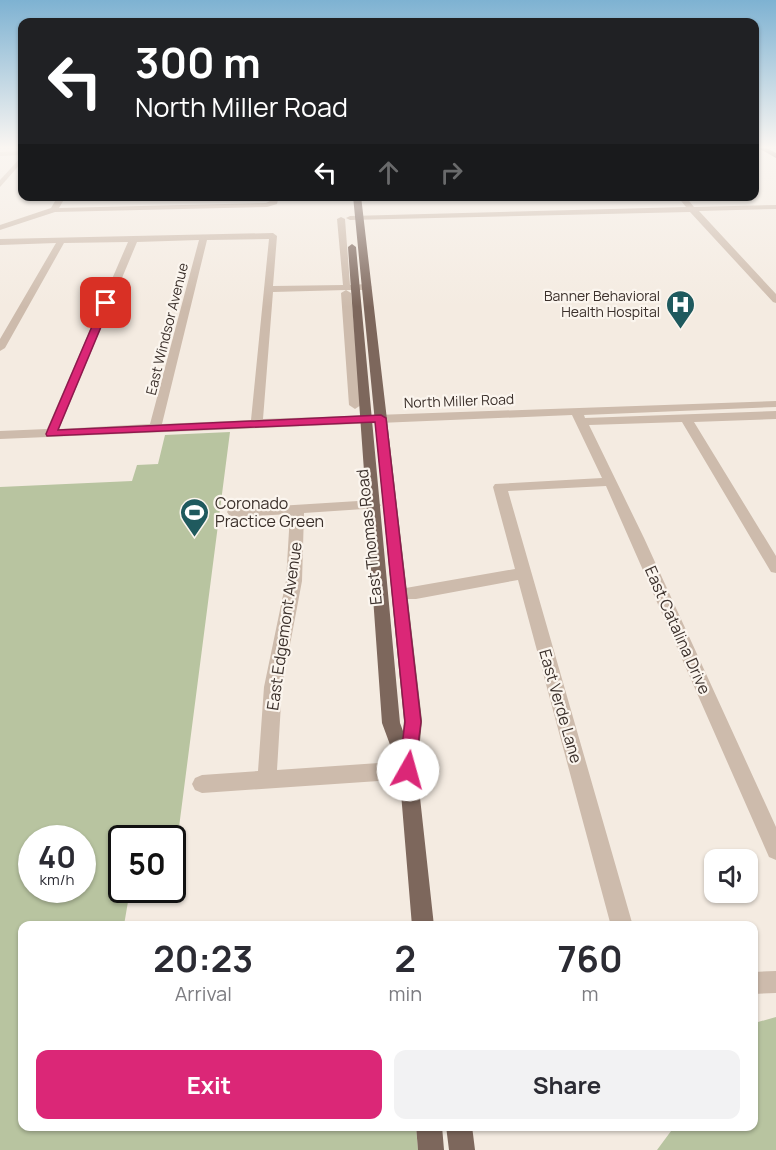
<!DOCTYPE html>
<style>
body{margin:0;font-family:Manrope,sans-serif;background:#f2f2f3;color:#2b2b33;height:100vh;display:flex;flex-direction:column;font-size:22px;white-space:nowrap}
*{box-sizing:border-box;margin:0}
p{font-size:20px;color:#7c7c81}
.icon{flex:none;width:33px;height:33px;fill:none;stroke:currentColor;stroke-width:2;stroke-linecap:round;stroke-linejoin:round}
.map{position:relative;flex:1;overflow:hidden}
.details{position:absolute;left:18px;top:921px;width:740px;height:210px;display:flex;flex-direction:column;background:#fff;border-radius:12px;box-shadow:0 2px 4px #0004}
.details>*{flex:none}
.hud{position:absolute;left:18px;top:18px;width:741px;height:183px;border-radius:12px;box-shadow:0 2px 4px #0004;background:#202124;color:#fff;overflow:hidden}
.tools{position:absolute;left:704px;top:849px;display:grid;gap:12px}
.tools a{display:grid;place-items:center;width:54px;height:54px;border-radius:12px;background:#fff;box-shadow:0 2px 4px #0004;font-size:30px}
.speed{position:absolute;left:18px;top:825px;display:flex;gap:12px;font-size:30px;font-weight:700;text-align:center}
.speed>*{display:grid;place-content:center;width:78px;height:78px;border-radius:50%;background:#fff;box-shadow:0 2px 4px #0004;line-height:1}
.speed small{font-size:15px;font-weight:400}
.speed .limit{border:3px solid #111;border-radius:9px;background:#fff;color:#111}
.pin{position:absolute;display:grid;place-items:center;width:51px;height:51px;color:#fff;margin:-26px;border-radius:12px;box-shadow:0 3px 9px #0006}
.me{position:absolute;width:66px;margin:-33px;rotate:7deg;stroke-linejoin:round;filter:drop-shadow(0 0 4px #0008)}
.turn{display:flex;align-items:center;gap:21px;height:126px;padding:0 18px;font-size:27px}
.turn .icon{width:78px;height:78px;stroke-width:2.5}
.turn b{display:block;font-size:42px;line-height:51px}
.lanes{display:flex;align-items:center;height:57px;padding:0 18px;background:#0003;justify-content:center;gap:30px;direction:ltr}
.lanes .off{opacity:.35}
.eta{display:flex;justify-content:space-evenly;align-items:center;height:102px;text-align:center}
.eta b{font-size:36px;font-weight:700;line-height:42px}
.button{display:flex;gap:12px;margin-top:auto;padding:12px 18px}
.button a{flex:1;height:69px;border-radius:12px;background:#db2777;color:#fff;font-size:24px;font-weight:700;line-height:69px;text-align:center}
.button a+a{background:#f2f2f3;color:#2b2b33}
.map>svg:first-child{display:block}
</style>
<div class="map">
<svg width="776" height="1150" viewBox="0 0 776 1150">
<rect width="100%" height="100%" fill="#f4ebe1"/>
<!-- green -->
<path fill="#b8c4a0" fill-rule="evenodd" d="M230 432 174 866 172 838H122V890H130L124 925 22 926V1126L416 1127 418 1150H0V487L132 481 137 465 158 464 165 435ZM32 838H82V890H32Z
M776 1017V1150H657L674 1127 753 1126V1028L758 1022Z"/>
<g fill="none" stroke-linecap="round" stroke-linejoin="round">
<!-- minor -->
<path fill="#cdbbac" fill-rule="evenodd" d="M22 151V155L0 156V152Z
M22 156V162L0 187V180Z
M58 196H66L59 208 266 203 270 201 271 196H279L277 204 267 207 55 212 0 230V225L51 208Z
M677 196H685L694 207 776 205V209L699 211 776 294V303L773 302 690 212 350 220 346 218 350 216 686 207Z
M341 217 345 219 350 285 367 284 372 287 367 290H346L351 293 361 405 355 409 349 405 341 293 346 290 273 292 263 419 776 401V407L584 415 585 418 776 411V419L694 422 776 556V573L771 572 682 422 589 425 644 538 776 827V860L769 857 606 486 508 491 633 926H611L518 580 416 599H395L392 595 395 591 400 589 515 569 493 487 495 484 602 478 572 415 0 439V431L47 429 128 242 64 243 5 348 0 351V339L56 243 0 245V239L273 233 277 236 273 286 343 285 337 219ZM269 239 251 420 162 424 207 240ZM199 240 150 424 59 429 137 242Z
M374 500 381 505 379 508 304 513 302 581 282 687 277 770 408 761 415 764 417 770 415 776 408 779 202 793 195 790 192 784 195 778 202 775 258 771 264 687 286 581 290 514 234 517 229 515 227 512 229 509Z
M776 971V993L753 994V972Z"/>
<!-- major -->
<path fill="#7d675c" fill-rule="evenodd" d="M755 146H763L776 153V158Z
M353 196H361L422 721 417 770 434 926H412L399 769 382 723 348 247 352 244 356 247 400 723 403 731 404 721Z
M416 1126H442L444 1150H418Z
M446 1126H472L475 1150H449Z"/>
</g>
<!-- sky -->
<linearGradient id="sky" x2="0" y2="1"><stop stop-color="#7eb2d2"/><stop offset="0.48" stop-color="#faf6f2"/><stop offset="1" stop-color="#faf6f2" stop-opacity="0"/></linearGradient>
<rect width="776" height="307" fill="url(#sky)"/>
<!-- route -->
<path fill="#db2777" stroke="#8e194d" stroke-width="1.5" d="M106 300 111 303 58 430 381 415 386 418 421 722 414 776 408 778 401 776 399 770 405 722 375 422 47 436 46 434 102 303Z"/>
<!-- icons -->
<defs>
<symbol id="hospital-pin" viewBox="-11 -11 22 30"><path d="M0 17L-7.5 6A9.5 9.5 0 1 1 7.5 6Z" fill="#1f5a5e" stroke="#fbf5ee"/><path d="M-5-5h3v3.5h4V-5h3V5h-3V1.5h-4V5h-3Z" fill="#fff"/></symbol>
<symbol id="stadium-pin" viewBox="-11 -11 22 30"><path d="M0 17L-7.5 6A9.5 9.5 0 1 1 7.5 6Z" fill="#1f5a5e" stroke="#fbf5ee"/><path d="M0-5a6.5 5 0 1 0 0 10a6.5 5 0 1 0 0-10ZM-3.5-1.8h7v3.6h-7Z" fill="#fff"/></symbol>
</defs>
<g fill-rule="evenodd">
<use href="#hospital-pin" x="664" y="288" width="33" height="45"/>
<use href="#stadium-pin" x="178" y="496" width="33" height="45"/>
</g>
<g text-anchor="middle" stroke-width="4.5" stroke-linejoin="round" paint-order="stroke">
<!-- far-poi labels -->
<g font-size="14" fill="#3b302b" stroke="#fbf5ee" text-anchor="end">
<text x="660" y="301">Banner Behavioral<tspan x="660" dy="16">Health Hospital</tspan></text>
</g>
<!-- far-street labels -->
<g font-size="14" fill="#3b302b" stroke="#fbf5ee">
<text transform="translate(167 329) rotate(-76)" y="5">East Windsor Avenue</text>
<text transform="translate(459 401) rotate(-2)" y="5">North Miller Road</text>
</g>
<!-- poi labels -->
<g font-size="16" fill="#3b302b" stroke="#fbf5ee" text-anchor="start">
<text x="215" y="509">Coronado<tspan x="215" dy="18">Practice Green</tspan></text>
</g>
<!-- street labels -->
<g font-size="16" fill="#3b302b" stroke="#fbf5ee">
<text transform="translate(369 537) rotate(-96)" y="6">East Thomas Road</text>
<text transform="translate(284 626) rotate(-82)" y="6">East Edgemont Avenue</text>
<text transform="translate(678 630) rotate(66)" y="6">East Catalina Drive</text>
<text transform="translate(561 706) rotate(74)" y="6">East Verde Lane</text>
</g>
</g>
</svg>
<div class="tools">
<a><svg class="icon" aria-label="sound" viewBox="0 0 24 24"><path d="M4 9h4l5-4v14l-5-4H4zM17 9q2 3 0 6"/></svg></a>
</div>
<div class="speed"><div>40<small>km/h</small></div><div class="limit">50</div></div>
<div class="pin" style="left:106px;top:303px;background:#d93025"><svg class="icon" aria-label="arrive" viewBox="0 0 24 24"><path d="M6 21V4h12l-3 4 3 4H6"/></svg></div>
<svg class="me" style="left:408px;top:770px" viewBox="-20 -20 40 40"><circle r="19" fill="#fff"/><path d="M0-13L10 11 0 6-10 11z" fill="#db2777"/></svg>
<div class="hud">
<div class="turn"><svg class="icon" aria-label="left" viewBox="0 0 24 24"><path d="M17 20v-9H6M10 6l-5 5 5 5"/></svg><div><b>300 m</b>North Miller Road</div></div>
<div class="lanes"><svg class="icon" aria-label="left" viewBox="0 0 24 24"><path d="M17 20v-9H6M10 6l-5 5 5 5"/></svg><svg class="icon off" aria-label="ahead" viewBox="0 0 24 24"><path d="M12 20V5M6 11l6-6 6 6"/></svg><svg class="icon off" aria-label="right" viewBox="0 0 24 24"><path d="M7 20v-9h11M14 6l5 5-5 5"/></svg></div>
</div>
<section class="details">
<div class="eta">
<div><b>20:23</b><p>Arrival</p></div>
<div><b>2</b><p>min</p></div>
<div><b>760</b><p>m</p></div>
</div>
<div class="button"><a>Exit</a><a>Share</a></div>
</section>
</div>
